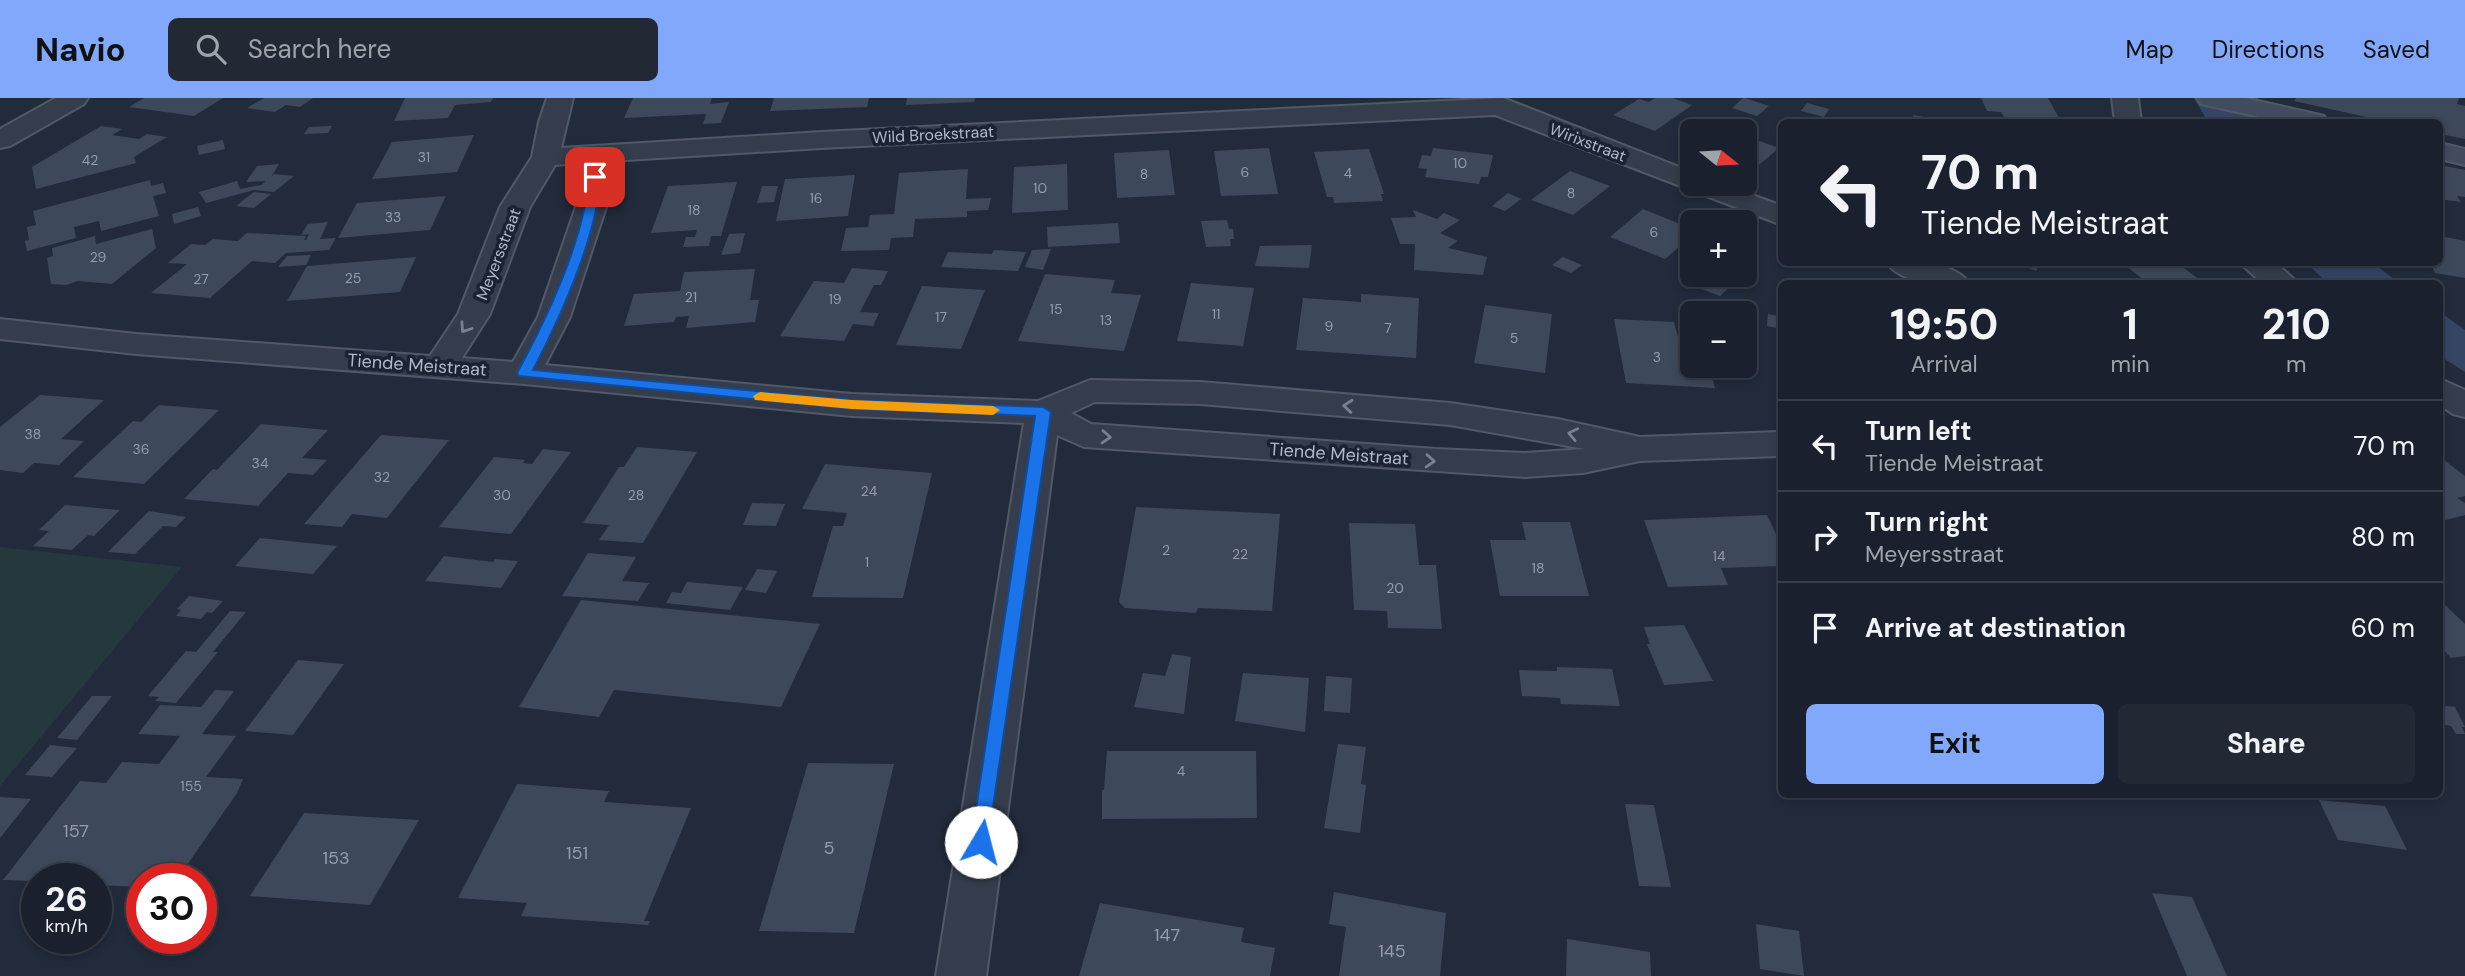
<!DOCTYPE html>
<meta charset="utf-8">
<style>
body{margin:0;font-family:"DM Sans",sans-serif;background:#232835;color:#f1f3f6;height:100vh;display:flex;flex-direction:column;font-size:26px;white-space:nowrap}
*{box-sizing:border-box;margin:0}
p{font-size:23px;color:#9fa3aa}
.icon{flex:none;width:38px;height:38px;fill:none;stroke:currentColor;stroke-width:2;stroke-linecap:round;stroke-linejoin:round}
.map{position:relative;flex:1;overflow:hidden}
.panel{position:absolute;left:1778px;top:182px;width:665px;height:518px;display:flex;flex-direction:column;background:#1a202d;border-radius:10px;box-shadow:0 4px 10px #0003,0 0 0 2px #383e49}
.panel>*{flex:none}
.hud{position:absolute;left:1778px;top:21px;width:665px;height:147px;border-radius:10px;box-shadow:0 4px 10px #0003,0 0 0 2px #383e49;background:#1a202d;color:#f1f3f6;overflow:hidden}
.needle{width:46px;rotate:108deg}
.fabs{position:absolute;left:1680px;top:21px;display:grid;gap:14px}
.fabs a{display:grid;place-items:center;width:77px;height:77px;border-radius:10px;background:#1a202d;box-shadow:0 4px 10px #0003,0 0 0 2px #383e49;font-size:35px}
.speed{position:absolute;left:21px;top:765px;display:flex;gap:14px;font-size:35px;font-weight:700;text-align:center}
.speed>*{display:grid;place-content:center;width:91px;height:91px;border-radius:50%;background:#1a202d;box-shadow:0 4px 10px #0003,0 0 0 2px #383e49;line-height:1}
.speed small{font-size:18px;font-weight:400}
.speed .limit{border:10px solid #d22;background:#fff;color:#111}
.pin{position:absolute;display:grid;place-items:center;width:60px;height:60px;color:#fff;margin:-30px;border-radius:14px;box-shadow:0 4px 10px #0006}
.me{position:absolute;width:77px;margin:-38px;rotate:8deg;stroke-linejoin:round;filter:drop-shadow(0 0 5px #0008)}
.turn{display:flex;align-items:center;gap:24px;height:147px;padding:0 28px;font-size:32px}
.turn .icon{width:91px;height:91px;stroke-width:2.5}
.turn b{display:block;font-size:49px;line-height:60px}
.eta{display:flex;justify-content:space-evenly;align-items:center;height:119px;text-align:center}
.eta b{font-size:42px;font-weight:700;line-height:49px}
.action{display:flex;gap:14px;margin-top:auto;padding:14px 28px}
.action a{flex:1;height:80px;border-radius:10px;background:#82a8fc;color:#111;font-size:28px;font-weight:700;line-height:80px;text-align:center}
.action a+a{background:#232835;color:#f1f3f6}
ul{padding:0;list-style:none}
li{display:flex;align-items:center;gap:21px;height:91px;padding:0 28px;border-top:2px solid #383e49}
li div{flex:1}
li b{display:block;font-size:26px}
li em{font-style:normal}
header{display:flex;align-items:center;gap:42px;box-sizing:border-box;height:98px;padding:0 35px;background:#82a8fc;color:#111}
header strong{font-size:33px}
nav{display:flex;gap:38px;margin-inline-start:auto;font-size:24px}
.search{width:490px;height:63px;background:#232835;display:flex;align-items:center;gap:18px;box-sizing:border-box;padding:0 24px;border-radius:10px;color:#9fa3aa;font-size:26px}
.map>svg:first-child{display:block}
</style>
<header>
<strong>Navio</strong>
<div class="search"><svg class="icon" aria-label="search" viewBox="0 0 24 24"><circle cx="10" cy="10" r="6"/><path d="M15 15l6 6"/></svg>Search here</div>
<nav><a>Map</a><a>Directions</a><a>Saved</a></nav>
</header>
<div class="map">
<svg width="2465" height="878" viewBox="0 0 2465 878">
<rect width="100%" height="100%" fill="#222b3c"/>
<!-- green -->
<path fill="#24383d" d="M0 449 182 469 0 688Z"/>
<!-- water -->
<path fill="#354564" d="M2306 165H2373L2399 185H2328Z
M2440 214 2465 232V274L2440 258Z"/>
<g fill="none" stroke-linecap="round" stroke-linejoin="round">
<!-- river -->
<path fill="#354564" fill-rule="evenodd" d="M2194 0H2258L2272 24H2208Z"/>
</g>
<!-- building -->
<path fill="#3d495b" d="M144 0H223L194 18 129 9Z
M264 0H313L300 9 286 7 275 14 247 10Z
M405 0H493L491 4 455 7 448 20 394 23Z
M633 0H712L710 6 729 4 721 25 703 26 706 16 624 20Z
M774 0H869L867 9 770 13Z
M907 0H975L974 4 906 7Z
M1655 0H1673L1692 7 1655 33 1613 17 1639 1 1649 4Z
M1743 0H1745L1769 8 1757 18 1732 10Z
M1981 0H2048L2061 24H2007L2001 14 1987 13Z
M2296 0H2459L2457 6 2465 8V41L2440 36V24H2389L2294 3Z
M1807 5 1829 11 1824 19 1801 13Z
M1914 17 1937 22 1910 24Z
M101 28 122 31 112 37 139 41 147 36 167 39 134 59 136 65 36 91 32 69Z
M332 28 328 35 304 36 309 29Z
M474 37 457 74 372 81 392 44Z
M1745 38 1779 50 1754 71 1745 67Z
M223 42 225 51 199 57 197 48Z
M1269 50 1278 96 1221 98 1214 53Z
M1433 50 1493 57 1488 79H1481L1479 86 1425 79 1427 71 1418 70 1422 57 1431 58Z
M1369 51 1384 96H1381L1383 103 1334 105 1333 99H1327L1314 54Z
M1169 52 1175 97 1117 100 1114 55Z
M279 66 271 79 274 76 294 78 274 94 254 92 206 105 199 94 237 83 240 91 261 87 266 83 246 84 257 68Z
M1067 66 1068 112 1012 115 1014 69Z
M2440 67 2465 72V99L2457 98 2461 104 2440 101Z
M968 71 966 101 991 100 988 112 967 113V119L915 121 913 139 891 140 889 152 841 153 846 130 868 129 870 117 894 116 899 75Z
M1570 73 1610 88 1573 117 1531 102Z
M855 77 848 118 776 123 785 81Z
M150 82 151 88 163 85 166 95 153 98 159 118 101 133 99 123 74 129 76 140 27 153 25 143 29 142 27 129 36 127 33 113Z
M737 84 721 138H711L709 148 683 149 686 139H695L697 132 651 135 668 88Z
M762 88H778L774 104 757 105Z
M254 94 271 96 254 110 236 108Z
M1508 95 1521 101 1505 113 1492 108Z
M446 98 430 132 338 140 357 105Z
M198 109 201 118 174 126 172 116Z
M1643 111 1692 131V138L1665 161 1610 139Z
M1413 112 1437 121 1444 115 1460 122 1440 135 1458 143 1448 150 1487 159 1483 177 1414 172 1415 146H1400L1391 120 1416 119Z
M1227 122 1229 131H1233L1234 141H1230L1231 148 1206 149 1201 123Z
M328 124 320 141 336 140 329 152 286 155 275 165 252 163 210 200 151 195 187 166 168 165 191 146 205 147 213 141 238 143 247 135 306 138 304 142H306L309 136 301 137 308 126Z
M1118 125 1120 145 1048 149 1047 129Z
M152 131 156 150 112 186 78 183 66 187 51 186 47 160 53 158 52 150 95 138 96 146Z
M745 135 740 155 721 157 729 136Z
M2440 138 2465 143V180L2435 175 2430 164H2440Z
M1312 147 1309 170 1255 168 1260 148Z
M1051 151 1043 172 1025 169 1032 152Z
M994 152 1026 154 1018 173 941 169 948 154 992 156Z
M311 157 306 167 278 169 287 158Z
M416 159 400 194 287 203 307 168Z
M1563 159 1582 167 1571 175 1552 167Z
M2014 164H2042L2036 173Z
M2121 164H2176L2205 186H2149Z
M852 170 888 173 881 187H874L860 214 879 215 873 228 853 226 844 243 780 238 814 183 844 185Z
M755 171 750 202H759L755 224 686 230 689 218 676 219 674 224 624 228 634 196 680 193 684 174Z
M1045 176 1115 182 1111 195 1141 197 1124 253 1018 243Z
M1709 177H1723L1737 182 1720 198 1696 189Z
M1191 185 1254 190 1243 248 1177 243Z
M922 188 985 192 961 251 896 247Z
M1361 196 1419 200 1416 260 1296 252 1303 200 1361 204Z
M1485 207 1552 216 1545 275 1474 265Z
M1768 216 1782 219V231L1767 228Z
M1614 221 1674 224 1681 250 1692 251V268H1709L1715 290 1626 285Z
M1745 223 1752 225 1750 247 1745 246Z
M40 297 104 302 61 341 84 343 59 367 34 365 23 375 0 372V329Z
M159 307 219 312 144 386 73 379 133 323 141 324Z
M261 326 328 332 302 360 327 362 313 377 288 375 258 408 184 401 213 371 217 372Z
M381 337 449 342 387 420 352 416 342 429 304 426Z
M637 349 697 354 643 445 599 442 609 427 583 425 619 369H624Z
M543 351 571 354 511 436 439 429 494 359 525 362 523 365 532 366Z
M2440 359 2465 378V398L2457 400 2465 405V417L2442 423 2440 421Z
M825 366 932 375 903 500 812 499 833 428H843L847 415 802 411Z
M752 405 785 406 776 428 743 427Z
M65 407 120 412 94 438 88 437 72 452 33 448 49 433 39 432Z
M1136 409 1280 416 1272 513 1198 510 1196 515 1125 510 1119 504Z
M149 413 186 419 176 429 163 428 135 456 108 454Z
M1767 417 1782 449V468L1721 470 1728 487 1668 489 1644 422Z
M1522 424H1570L1589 498H1500L1490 442H1526Z
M1349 425 1415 426 1419 467H1436L1442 531 1388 530 1387 513 1354 512Z
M260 440 337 448 313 476 235 468Z
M588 455 636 459 622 483 649 485 638 503 562 498Z
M444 458 493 464 495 461 518 463 501 490 425 483Z
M757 471 777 473 766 495 745 492Z
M687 484 743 489 730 512 666 505 672 494 681 495Z
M189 498 223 503 212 515 207 514 201 521 176 518 181 512 177 511Z
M581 502 820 526 781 609 614 592 599 619 519 609Z
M2440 502 2465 526V558L2451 560 2440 548Z
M230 513 246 514 213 554H218L176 605 155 603 159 599 148 598 186 553 196 554Z
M1684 527 1713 583 1664 587 1647 546H1650L1644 529Z
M1172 556 1191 559 1184 616 1134 609 1143 575 1165 578Z
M298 562 344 566 293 637 245 633Z
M1557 569 1612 571 1620 608 1561 606 1560 600 1522 598 1519 572 1557 573Z
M1243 575 1309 580 1305 634 1235 623Z
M1326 578 1352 580 1350 615 1324 613Z
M215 592 234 593 202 636 236 638 206 679 243 681 237 695 178 780H142V789L96 787V780H37V783L3 782 80 683 106 685 122 664 159 666 180 638 138 636 160 607 201 609Z
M92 598H112L77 642 57 640Z
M2440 607 2455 609 2465 629H2462L2465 636H2456L2451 628 2440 626Z
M1338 646 1366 649 1361 686 1366 687 1360 735 1324 730Z
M50 647 77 650 52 679 25 677Z
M1107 653H1256L1257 720 1102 721V692H1104Z
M808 665 894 666 854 835 759 833Z
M517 686 609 693 604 704 691 710 644 823H650L648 827 521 818 527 805 458 800Z
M0 699 31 701 0 740Z
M2319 702 2385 708 2407 752 2338 742Z
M1625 706 1654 707 1671 789 1639 788Z
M304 715 419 722 370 807 250 798Z
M1334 794 1446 815 1440 878H1339L1346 829 1329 826Z
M2152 795 2192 799 2227 878H2187Z
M1100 805 1244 830 1241 844 1275 850 1270 878H1079Z
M1756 826 1799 833 1804 878 1760 871Z
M1567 841 1650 854 1651 878H1566Z"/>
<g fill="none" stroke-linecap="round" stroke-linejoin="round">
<defs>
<path id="street" d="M56 0H88L84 6 10 48 0 50V31Z
M547 0H573L561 50 821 34 1503 0 1692 74V86H1723L1782 108V127L1495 17 821 50 610 63 608 103 570 219 545 267 852 296 1038 303 1090 282 1200 284 1450 305 1558 321 1640 339 1782 334V358L1640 363 1583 375 1525 379 1084 349 1057 337 986 878H936L1024 325 852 318 524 286 136 256 0 241V221L136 236 430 258 458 216 500 109 532 59 539 24ZM582 65 578 103 538 219 513 264 462 260 490 216 530 109 555 67ZM1095 304 1200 306 1450 327 1585 351 1525 355 1436 351 1091 326 1071 315Z
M2112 0H2138L2141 24H2115Z
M1886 164C1911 164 1955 163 1970 186 1946 186 1902 188 1886 164Z
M2239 164H2275L2299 186H2263Z
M2440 281 2465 292V319L2453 316 2440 307Z"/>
<path id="secondary" d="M2197 0H2245L2324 18 2328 24H2282L2201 6Z
M2440 45 2465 51V67L2440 61Z"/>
</defs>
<!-- street casing -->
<use href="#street" stroke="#515867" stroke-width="4"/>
<!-- secondary casing -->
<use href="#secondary" stroke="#515867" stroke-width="4"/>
<!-- street -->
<use href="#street" fill="#353d4c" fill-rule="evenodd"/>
<!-- secondary -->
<use href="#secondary" fill="#434c5f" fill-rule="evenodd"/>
</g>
<!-- one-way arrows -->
<defs><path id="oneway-chevron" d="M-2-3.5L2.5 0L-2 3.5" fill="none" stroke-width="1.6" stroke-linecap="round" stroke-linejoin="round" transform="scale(1.75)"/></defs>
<g stroke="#798190">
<use href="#oneway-chevron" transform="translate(465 230) rotate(124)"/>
<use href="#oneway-chevron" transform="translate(1348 308) rotate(-175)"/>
<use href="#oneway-chevron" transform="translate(1573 336) rotate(-168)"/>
<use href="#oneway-chevron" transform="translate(1106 339) rotate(4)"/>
<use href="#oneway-chevron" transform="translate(1430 363) rotate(4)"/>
</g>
<!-- route -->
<path fill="#1a73e8" stroke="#114b97" stroke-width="2" d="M595 75 601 79C596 140 561 218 533 272L852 302 1043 309 1051 314 987 750 981 752 974 750 971 744 1035 318 852 311 519 278 517 275C547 220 584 142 589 79Z"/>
<!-- slow -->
<path fill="#f59e0b" d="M760 294 852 302 993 308 1000 312 993 317 852 311 755 302 753 298Z"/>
<g text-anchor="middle" stroke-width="7" stroke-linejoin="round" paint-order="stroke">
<!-- number labels -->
<g font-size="14" fill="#949cad">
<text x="424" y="64">31</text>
<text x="90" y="67">42</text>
<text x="1460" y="70">10</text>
<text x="1245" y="79">6</text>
<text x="1348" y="80">4</text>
<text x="1144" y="81">8</text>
<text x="1040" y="95">10</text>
<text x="1571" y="100">8</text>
<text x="816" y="105">16</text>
<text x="694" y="117">18</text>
<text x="393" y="124">33</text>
<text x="1654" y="139">6</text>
<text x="98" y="164">29</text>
<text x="353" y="185">25</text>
<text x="201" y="186">27</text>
<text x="691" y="204">21</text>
<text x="835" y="206">19</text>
<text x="1056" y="216">15</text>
<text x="1216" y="221">11</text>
<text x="941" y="224">17</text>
<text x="1106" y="227">13</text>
<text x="1329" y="233">9</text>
<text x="1388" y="235">7</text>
<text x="1514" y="245">5</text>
<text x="1657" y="264">3</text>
<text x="33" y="341">38</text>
<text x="141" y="356">36</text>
<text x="260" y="370">34</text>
<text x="382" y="384">32</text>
<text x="869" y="398">24</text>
<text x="502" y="402">30</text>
<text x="636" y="402">28</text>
<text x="1166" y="457">2</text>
<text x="1240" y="461">22</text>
<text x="1719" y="463">14</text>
<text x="867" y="469">1</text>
<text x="1538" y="475">18</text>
<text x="1395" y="495">20</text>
<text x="1181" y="678">4</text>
<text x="191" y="693">155</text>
</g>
<!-- far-street labels -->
<g font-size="16" fill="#b1b8c8" stroke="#1b2231">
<text transform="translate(933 36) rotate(-3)" y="6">Wild Broekstraat</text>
<text transform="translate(1588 44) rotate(21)" y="6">Wirixstraat</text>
<text transform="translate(498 156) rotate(-69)" y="6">Meyersstraat</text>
</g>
<!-- street labels -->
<g font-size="18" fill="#b1b8c8" stroke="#1b2231">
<text transform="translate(417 267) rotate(4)" y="6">Tiende Meistraat</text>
<text transform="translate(1339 356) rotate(4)" y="6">Tiende Meistraat</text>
</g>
<!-- near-number labels -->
<g font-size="18" fill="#949cad">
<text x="76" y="739">157</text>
<text x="829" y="756">5</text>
<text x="577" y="761">151</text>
<text x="336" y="766">153</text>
<text x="1167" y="843">147</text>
<text x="1392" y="859">145</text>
</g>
</g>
</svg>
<div class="fabs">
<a><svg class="needle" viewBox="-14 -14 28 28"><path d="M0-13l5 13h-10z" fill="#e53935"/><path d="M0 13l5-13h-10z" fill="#9fa3aa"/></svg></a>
<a>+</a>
<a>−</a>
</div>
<div class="speed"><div>26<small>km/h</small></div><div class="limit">30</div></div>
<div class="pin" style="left:595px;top:79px;background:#d93025"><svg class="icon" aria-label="arrive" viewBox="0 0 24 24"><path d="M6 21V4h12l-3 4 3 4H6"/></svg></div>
<svg class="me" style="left:981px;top:744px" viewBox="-20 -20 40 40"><circle r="19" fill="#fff"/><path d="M0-13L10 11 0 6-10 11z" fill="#1a73e8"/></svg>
<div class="hud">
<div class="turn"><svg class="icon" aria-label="left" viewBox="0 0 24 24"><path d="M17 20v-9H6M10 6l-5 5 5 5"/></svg><div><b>70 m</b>Tiende Meistraat</div></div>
</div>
<section class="panel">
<div class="eta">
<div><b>19:50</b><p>Arrival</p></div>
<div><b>1</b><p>min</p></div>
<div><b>210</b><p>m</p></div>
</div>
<ul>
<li><svg class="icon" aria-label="left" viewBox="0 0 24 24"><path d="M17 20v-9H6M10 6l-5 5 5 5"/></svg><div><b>Turn left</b><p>Tiende Meistraat</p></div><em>70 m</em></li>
<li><svg class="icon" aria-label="right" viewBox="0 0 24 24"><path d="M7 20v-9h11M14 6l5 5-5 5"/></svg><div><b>Turn right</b><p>Meyersstraat</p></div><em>80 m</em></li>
<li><svg class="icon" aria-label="arrive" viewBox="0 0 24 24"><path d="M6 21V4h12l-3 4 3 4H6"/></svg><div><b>Arrive at destination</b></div><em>60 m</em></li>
</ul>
<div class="action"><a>Exit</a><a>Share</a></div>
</section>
</div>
